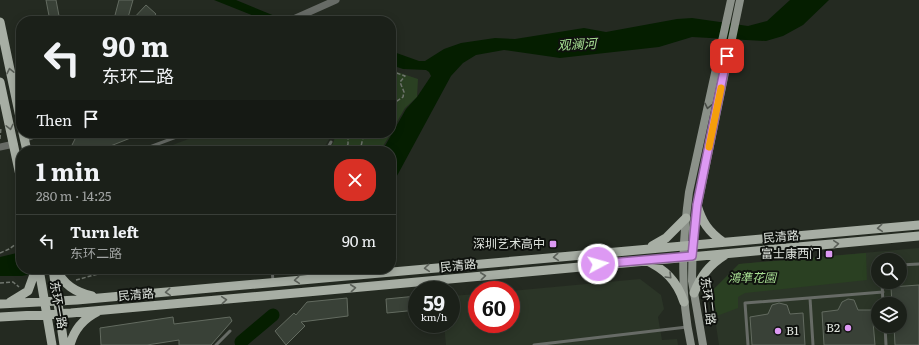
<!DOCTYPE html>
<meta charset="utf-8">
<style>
body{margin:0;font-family:Literata,"Noto Sans SC",serif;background:#282d26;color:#f1f3f6;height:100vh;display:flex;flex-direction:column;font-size:15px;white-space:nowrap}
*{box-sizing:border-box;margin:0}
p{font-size:13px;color:#a0a3a2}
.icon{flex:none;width:22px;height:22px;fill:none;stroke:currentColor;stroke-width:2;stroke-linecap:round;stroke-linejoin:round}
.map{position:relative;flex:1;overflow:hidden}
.panel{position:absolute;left:16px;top:146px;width:380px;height:128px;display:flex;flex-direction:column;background:#1b2019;border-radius:16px;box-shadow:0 2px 10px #0003,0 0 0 1px #393e38}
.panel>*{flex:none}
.hud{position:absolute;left:16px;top:16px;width:380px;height:122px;border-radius:16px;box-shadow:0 2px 10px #0003,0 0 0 1px #393e38;background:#1b2019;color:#f1f3f6;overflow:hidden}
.controls{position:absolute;left:871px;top:253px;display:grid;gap:8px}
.controls a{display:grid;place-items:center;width:36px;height:36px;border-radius:50%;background:#1b2019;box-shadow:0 2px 10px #0003,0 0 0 1px #393e38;font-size:20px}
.speed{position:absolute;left:408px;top:281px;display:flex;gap:8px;font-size:20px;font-weight:700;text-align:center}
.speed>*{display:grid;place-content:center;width:52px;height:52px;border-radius:50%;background:#1b2019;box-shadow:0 2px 10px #0003,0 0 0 1px #393e38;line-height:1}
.speed small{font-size:10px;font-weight:400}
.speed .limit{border:6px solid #d22;background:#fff;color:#111}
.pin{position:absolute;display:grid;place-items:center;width:34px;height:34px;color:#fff;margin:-17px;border-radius:8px;box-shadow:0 2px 6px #0006}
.me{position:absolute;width:44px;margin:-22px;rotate:84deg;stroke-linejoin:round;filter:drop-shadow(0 0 3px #0008)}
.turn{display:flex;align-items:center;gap:14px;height:84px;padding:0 20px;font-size:18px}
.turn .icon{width:52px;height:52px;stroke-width:2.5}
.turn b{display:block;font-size:28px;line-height:34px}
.then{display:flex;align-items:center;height:38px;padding:0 20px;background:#0003;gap:8px;font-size:15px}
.round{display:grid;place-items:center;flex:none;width:42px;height:42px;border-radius:16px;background:#282d26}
.headline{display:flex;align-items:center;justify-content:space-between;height:68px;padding:0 20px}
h1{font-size:24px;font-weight:700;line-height:30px}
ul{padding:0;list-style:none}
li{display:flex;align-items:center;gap:12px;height:52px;padding:0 20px;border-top:1px solid #393e38}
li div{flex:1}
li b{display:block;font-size:15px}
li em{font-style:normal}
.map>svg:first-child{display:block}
</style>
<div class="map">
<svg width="919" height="345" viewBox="0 0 919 345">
<rect width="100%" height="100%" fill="#242a21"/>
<!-- built -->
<path fill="#2b3527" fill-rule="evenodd" d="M204 133H333L322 151H157Z
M919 248V345H719L711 292 739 264ZM878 260H900V282H878ZM878 304H900V326H878Z
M640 279 661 295 664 309 658 317 662 340 677 339 678 345H446L444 324H451V296L477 294V324H511V291Z"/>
<!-- green -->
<path fill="#2a4022" d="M391 70 418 79 417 97 405 108 391 132Z
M335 133H391L380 151H329L334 141Z
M866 253 867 280 745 293 738 297V308L714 317 711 292 739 264Z"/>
<!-- water -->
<path fill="#051e00" d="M214 0H236L287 21H267Z
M790 0H829L803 25 783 36 766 41 692 37 659 47 560 58 504 50 476 55 463 63 451 76 398 174 395 179 392 178 391 179V151H382L406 109 417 97 431 76 429 72 426 70 403 69 391 65V51L419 61H425L444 49 461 43 495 38 515 39 584 28 606 32 677 19 692 18 748 26 767 21Z
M21 252V269H57L22 276H0V257Z"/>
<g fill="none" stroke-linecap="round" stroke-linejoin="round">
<!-- river -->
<path stroke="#051e00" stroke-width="13" d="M241 342 273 315"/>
</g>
<!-- building -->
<path fill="#394137" stroke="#636b60" d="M46 0H56L60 21H50Z
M119 0H133L127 21 114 19Z
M146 5 156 14 150 21H131Z
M85 133H143L98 151H69L76 137Z
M919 285V345H895L894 326H900V304H892L891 287Z
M417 296V310L387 313 386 299Z
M347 298 348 316 301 322 305 326 286 345 275 331 294 313 296 315 307 302Z
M848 299 854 300 858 310H872L875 345H824L822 312 838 310 842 302Z
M779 303 787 305 790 314 803 313 805 345H752L750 317 768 314 772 305Z
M173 317 174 324 230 317 232 321 211 345H179V340L147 345H101L100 328Z"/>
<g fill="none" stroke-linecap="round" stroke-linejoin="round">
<!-- path -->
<path stroke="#70766e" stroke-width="1.5" stroke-dasharray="4 2" stroke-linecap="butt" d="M391 71 405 76 400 82 404 92 403 97 394 103
M391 100 394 106 391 111
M0 139 1 127
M345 151 348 144V133
M360 151 364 133
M0 253 9 249 19 242
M76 280 109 271 160 269
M0 283 13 282 19 287"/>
<!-- service -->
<path stroke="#676b66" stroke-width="3" d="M139 151 187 133
M326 151 331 142
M900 265 919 264
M272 269 273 281
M882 282 883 304
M810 298 813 345
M885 326 886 345
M216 345 230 331
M534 345 687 327
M748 345 745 303 883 292"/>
<!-- tertiary -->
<path stroke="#676b66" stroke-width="7" d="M289 21 336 0
M24 139 39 133
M0 147 14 144"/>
<!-- secondary -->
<path stroke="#8b9189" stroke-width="8" d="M691 345C680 294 682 244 689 192L731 0
M703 345 692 281 693 228 740 0"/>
<!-- primary -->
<path stroke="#a7aea4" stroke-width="9" d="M0 22 21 122
M0 82 21 180
M23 133 27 151
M697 205C702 222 708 231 723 242
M652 246 666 238 686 218
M645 260C665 269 677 281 684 302
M39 269 52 345
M53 269 64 345
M56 269C64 285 75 292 92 296
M694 293C701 276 709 265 725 255
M10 302 28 291 36 269
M0 304 77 300 919 225
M0 317 71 313 307 292 919 236
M70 345C74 330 83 319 97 312"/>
</g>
<!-- one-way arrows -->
<defs><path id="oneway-chevron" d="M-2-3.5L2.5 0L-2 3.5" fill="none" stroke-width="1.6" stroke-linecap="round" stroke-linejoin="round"/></defs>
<g stroke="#5b6059">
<use href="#oneway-chevron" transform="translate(10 71) rotate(-102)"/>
<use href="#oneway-chevron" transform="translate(10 127) rotate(77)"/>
<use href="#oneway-chevron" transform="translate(880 228) rotate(175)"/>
<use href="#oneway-chevron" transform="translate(836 244) rotate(-5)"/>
<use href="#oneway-chevron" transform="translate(556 257) rotate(175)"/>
<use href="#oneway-chevron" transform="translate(427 268) rotate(175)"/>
<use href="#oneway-chevron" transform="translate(483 276) rotate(-6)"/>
<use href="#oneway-chevron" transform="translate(669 276) rotate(45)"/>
<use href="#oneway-chevron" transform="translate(297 280) rotate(175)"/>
<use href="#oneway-chevron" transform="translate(353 288) rotate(-6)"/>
<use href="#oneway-chevron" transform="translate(168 292) rotate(175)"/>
<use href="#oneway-chevron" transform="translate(224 300) rotate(-5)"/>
</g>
<use stroke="#474b45" href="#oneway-chevron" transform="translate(708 106) rotate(102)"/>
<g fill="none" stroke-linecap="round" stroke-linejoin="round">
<defs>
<path id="route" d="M598 264 692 256 697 205 727 56"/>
</defs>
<!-- route casing -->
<use href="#route" stroke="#90639e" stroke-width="10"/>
<!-- route -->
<use href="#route" stroke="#dd99f3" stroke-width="7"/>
<!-- slow -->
<path stroke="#f59e0b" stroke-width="7" d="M709 147 721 88"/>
</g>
<!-- markers -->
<g fill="#dd99f3" stroke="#0f120e" stroke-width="1.5">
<rect x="549" y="240" width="8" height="8" rx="2"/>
<rect x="825" y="250" width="8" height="8" rx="2"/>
<circle cx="848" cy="328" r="4"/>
<circle cx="778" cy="331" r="4"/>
</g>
<g text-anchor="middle" stroke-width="4" stroke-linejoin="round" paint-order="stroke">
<!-- street labels -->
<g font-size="12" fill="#dee3dd" stroke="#0f120e">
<text transform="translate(781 237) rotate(-5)" y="4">民清路</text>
<text transform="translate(458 266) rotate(-6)" y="4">民清路</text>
<text transform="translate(136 295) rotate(-5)" y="4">民清路</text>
<text transform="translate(708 301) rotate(83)" y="4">东环二路</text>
<text transform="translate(58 305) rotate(80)" y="4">东环一路</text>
</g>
<!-- poi labels -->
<g font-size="12" fill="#dee3dd" stroke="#0f120e" text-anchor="end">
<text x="545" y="248">深圳艺术高中</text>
<text x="821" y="258">富士康西门</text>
<text x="840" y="332">B2</text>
<text x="786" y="335" text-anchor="start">B1</text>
</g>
<!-- park labels -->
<g font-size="12" font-style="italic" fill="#a8df93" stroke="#0f120e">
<text x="752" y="282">鴻準花園</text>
</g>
<!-- water labels -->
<g font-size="13" font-style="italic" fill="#a9e195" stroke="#0f120e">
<text transform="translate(577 44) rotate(-3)" y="5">观澜河</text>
</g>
</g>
</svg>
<div class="controls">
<a><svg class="icon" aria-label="search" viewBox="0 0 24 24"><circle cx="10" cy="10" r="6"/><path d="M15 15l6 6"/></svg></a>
<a><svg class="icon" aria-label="layers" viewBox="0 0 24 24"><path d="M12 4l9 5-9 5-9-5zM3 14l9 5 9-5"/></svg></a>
</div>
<div class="speed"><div>59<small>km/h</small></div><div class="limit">60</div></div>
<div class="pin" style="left:727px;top:56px;background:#d93025"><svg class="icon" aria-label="arrive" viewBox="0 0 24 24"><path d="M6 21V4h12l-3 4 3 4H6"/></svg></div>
<svg class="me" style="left:598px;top:264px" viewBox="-20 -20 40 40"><circle r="17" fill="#dd99f3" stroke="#fff" stroke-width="3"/><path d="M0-11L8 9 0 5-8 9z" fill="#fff"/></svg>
<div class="hud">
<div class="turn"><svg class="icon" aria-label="left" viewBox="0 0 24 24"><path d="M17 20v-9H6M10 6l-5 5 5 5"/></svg><div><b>90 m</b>东环二路</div></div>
<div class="then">Then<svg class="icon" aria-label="arrive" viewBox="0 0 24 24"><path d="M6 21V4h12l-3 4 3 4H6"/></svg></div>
</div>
<section class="panel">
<div class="headline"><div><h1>1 min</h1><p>280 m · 14:25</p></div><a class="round" style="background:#d93025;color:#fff"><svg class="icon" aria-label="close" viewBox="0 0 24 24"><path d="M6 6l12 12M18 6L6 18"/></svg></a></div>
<ul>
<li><svg class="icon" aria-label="left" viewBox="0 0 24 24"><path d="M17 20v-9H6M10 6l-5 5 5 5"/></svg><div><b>Turn left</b><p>东环二路</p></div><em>90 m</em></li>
</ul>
</section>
</div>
